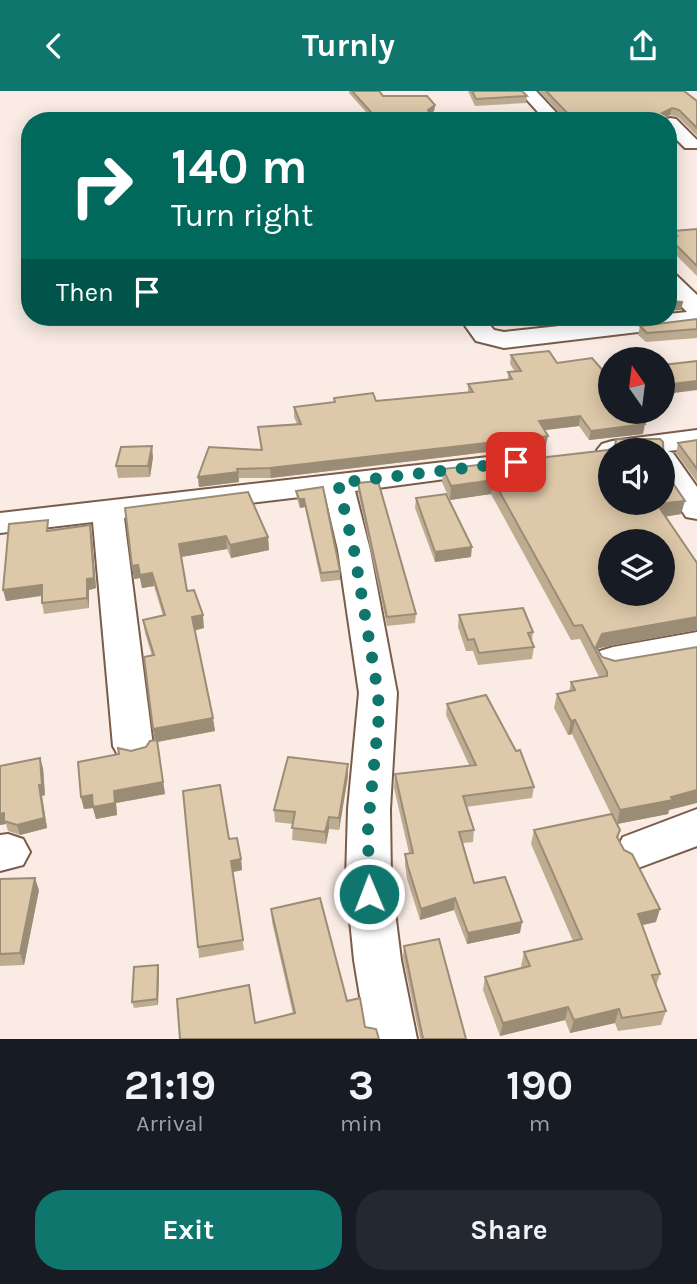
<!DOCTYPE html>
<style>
body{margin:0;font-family:Karla,sans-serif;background:#242831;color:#f1f3f6;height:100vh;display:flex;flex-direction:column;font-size:26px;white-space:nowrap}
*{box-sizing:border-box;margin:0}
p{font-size:23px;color:#9ea1a6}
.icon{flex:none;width:38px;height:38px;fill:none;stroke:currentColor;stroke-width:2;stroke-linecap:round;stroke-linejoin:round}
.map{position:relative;height:948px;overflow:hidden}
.sheet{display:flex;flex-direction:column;background:#171b24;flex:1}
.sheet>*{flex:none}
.guide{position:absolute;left:21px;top:21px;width:656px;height:214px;border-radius:28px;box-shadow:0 4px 18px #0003;background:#00695c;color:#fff;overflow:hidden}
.needle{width:46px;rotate:346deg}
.fabs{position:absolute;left:598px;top:256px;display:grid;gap:14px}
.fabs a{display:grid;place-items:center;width:77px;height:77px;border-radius:50%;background:#171b24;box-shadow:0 4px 18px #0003;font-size:35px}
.pin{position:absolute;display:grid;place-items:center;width:60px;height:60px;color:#fff;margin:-30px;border-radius:14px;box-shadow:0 4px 10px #0006}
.me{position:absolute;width:77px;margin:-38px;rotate:359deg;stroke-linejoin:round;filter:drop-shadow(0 0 5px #0008)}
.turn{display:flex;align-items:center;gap:24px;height:147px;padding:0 35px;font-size:32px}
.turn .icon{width:91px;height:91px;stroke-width:2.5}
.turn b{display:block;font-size:49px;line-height:60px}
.then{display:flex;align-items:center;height:66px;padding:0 35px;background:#0003;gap:14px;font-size:26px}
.eta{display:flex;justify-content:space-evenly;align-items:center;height:119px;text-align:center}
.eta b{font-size:42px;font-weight:700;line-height:49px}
.button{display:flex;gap:14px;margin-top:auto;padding:14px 35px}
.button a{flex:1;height:80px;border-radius:28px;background:#0f766e;color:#fff;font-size:28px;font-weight:700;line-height:80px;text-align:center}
.button a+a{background:#242831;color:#f1f3f6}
header{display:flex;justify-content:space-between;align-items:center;height:91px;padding:0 35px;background:#0f766e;color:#fff;font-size:32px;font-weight:700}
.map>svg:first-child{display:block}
</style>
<header><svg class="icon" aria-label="back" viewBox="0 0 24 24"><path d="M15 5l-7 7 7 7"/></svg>Turnly<svg class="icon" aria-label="share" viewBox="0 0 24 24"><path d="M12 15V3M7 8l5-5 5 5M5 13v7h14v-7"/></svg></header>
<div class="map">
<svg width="697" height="948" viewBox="0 0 697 948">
<rect width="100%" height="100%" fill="#faece4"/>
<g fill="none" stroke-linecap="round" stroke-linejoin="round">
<defs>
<path id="minor" d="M519 0H536L564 30H546Z
M670 27 676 28 697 49V57H685L668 40V30H663Z
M668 182 676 184 697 204V234L504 257 476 250 459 226H483L494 239 504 241 643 226H668V223L687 221 668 202Z
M697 339V357L668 360 673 362 697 396V428L686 426 663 391V359H611V367L602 365 597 359 602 353 612 350Z
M488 366 498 369 503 375 498 381 355 400 370 459 397 602 390 718 391 789 401 869 417 948H367L354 869 346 789 348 718 359 602 338 459 325 403 124 427 153 655 147 666 133 670 119 666 113 655 93 431 0 442V422Z
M697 541V567L613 582 600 578 595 569 600 560 613 556Z
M697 718V755L638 777 623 772 616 759 623 746Z
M8 743 23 748 30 761 23 774 0 780V744Z"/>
</defs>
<!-- minor casing -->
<use href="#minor" stroke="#7a5c4b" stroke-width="4"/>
<!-- minor -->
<use href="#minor" fill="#fff" fill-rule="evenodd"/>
</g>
<!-- wall -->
<path fill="#beac91" d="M349 0H379L383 5 435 14 434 20 430 23 432 26 449 30H374L349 2Z
M468 0H522L527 5 526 12 475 15Z
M539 0H684L697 10V45L678 26 670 24 667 26V30H567Z
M697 138V185L668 156V145H671L672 140Z
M488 226H629L496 235Z
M697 228V247L646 251 638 244 640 235Z
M511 264 557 272 643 343 589 349 579 335 544 339 546 354 271 387H239V391L199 396 198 386 261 359 258 336 297 333 294 326V316L334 311V307L376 310 468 301V293L508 288V281H515L510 273Z
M616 348 664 379 681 423 665 426 697 472V539L599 557 598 560 669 719 668 723 617 733 620 739 618 747 656 831 642 834 660 883 656 895 666 920 661 934 618 940 615 932 570 942 565 929 500 945 483 899 485 886 522 877 521 875 524 861 573 850 531 753 534 739 611 723 572 643 568 644 554 617 557 603 569 601 571 591 599 586 580 548 571 549 491 403 450 409 442 391 443 378 608 359 615 357Z
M697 349V391L676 362 678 352Z
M153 366 150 386 118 387 116 375Z
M358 392 416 523 415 532 387 535 358 401Z
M323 396 340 480V489L321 491 305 416 300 417 297 408 296 400Z
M416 407 471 466 435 471 415 417Z
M125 417 268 446 269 459 231 467 227 458 181 466 187 500 204 537 195 539 215 640 157 651 165 703 116 712 117 724 96 728 93 717 84 718 81 706 131 660 146 656 155 649 153 638 152 565 145 542 143 529 163 525 154 495 142 497 140 487 134 488Z
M50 440 92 445 96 497 89 499V517L44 523 42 512V505L6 510Z
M459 524 533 541 532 550 534 556 532 568 478 574 473 560H466L458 536Z
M447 613 534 696 532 707 466 716 474 739 473 751 463 752 474 792 520 842 467 853 454 819 420 829 407 788 405 774V763L409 762 394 697 395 683 469 674 446 624Z
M43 677 45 704 42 705 47 737 20 744 8 740 6 733 0 734Z
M348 685 339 739 329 738 326 753 292 749 293 733 275 731 274 719Z
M229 748 241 768 242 779 233 781 244 859 199 867 198 856Z
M0 788 39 799 24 874 0 875Z
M271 818 347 910 293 923 272 831Z
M404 855 466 948H420L403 866Z
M158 874 159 880 158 914 134 917 132 911Z"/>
<!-- shaded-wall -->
<path fill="#9b8c76" d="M435 14 434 20 427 24 428 19Z
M672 17 670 24 660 29 662 22Z
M683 211 681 219 668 220 669 212Z
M360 226H386L360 229Z
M697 290V299L666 303 663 312V294Z
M580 325 579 335 538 340 539 330Z
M645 333 643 343 589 349 591 340Z
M548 345 546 354 271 387 270 377Z
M152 355 153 366 150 386 148 375Z
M238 381 239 391 199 396 198 386Z
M493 389 491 403 450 409 451 395Z
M299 408H304L305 416 300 417Z
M685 410 681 423 654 427 657 413Z
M90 434 92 445 96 497 89 499V517L87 507V488Z
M226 445 227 458 181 466 179 453Z
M268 446 269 459 231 467 230 454Z
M472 456 471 466 435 471V461Z
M138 474 152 482 154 495 142 497 140 487 134 488 132 475Z
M42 494 45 504 6 510 3 499Z
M203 524 204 537 193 540 192 526Z
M697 526V539L599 557 597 562 595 558 602 543Z
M213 627 215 640 157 651 165 703 116 712 117 724 96 728 93 717 84 718 81 706 114 700 155 651 153 638Z
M575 629 572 643 568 644 571 630Z
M40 667 43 677 45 704 42 705 47 737 20 744 17 734 39 694Z
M348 673V685L339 739V727Z
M697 699V712L669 719 668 723 617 733 620 719Z
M4 722 6 733 0 734V723Z
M329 726V738L326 753 325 741Z
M241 768 242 779 233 781 231 770Z
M35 787 39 799 24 874 20 862Z
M455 807 454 819 420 829 421 818Z
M660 818 656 831 634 836 638 823Z
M522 831 520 842 467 853 468 842Z
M158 874 159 880 158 914 157 908Z
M568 916 565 929 500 945 503 932Z
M619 918 615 932 570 942 574 929Z"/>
<!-- building -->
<path fill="#ddc8a9" stroke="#9b8c76" stroke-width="2" fill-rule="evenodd" d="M352 0H379L383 5H427L435 14 428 19 432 26 446 27 449 30H379Z
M472 0H522L527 5 476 8Z
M546 0H684L697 10V37L679 19 672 17 662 22 667 25V30H575Z
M697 138V175L668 146V145H677L672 140Z
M668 209 669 210 683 211 669 212 668 213Z
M697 228V238L647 242 640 235Z
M549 260 557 272 592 267 605 282H611V320H635L645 333 591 340 580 325 539 330 548 345 270 377 237 378 238 381 198 386 209 356 262 359 258 336 301 333 294 316 335 311 334 307 373 302 376 310 473 301 468 293 512 288 508 281 521 280 511 264Z
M697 270V290L663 294V274Z
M616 348H660L663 351 664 379 685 410 657 413 697 472V526L602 543 596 556 602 566 615 570 697 556V699L671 706 673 709 620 719 575 629 571 630 557 603 575 599 571 591 607 585V581L582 534 574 535 493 389 451 395 443 378 608 359 615 356ZM611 359H663V411H611ZM611 450H663V502H611Z
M697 349V378L678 352Z
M152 355 148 375H116L121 356Z
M378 390 416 523 387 526 358 392Z
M323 396 340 480 321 482 304 408H299L296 400Z
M248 401 268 446 230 454 226 445 179 453 187 500 194 499 203 524 192 526 213 627 153 638 144 566 154 564 143 529 165 524 152 482 140 484 138 474 132 475 125 417Z
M446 403 472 456 435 461 416 407Z
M48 429 47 440 90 434 94 487 87 488V507L42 512V494L3 499 9 433Z
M523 517 533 541 528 542 534 556 479 562 474 548 468 549 459 524Z
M486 604 516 660 520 659 534 696 463 705 474 739 459 741 474 792 505 786 522 831 468 842 455 807 421 818 408 776 405 763 413 762 395 683 476 674 447 613Z
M157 649 163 691 114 700 115 712 93 716 92 704 81 706 78 671 119 663 118 657 131 660 146 656 150 650Z
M288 666 348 673 339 727 329 726 325 741 292 737 295 721 274 719Z
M40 667 42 694H39L44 727 17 734 4 730V722L0 723V675Z
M220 694 229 748 237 747 241 768 231 770 243 849 198 856 183 700Z
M612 723 620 739 617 746 624 759 632 763 660 818 638 823 660 883 652 884 666 920 622 927 619 918 574 929 568 916 503 932 485 886 530 875 524 861 582 848 534 739Z
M35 787 20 862 0 863V788Z
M320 807 347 910 360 907 365 936 376 938 379 948H180L177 908 249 894 255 932 295 922 271 818Z
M439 848 466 948H423L404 855Z
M158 874 157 908 132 911 134 876Z"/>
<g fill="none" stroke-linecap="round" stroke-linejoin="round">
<!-- route -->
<path stroke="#0f766e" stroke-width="12" stroke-dasharray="0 21.6" d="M369 803 368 735 379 624 378 602 354 459 338 392 516 371"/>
</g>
</svg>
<div class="fabs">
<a><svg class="needle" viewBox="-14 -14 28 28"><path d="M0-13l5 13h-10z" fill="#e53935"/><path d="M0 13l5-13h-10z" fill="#9ea1a6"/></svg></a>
<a><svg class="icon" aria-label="sound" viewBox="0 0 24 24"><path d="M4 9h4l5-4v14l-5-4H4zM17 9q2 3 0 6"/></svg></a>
<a><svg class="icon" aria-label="layers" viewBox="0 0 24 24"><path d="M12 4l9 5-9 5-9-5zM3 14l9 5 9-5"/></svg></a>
</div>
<div class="pin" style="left:516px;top:371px;background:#d93025"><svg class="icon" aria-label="arrive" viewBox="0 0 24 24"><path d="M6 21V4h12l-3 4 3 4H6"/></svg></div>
<svg class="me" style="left:369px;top:803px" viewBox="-20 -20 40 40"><circle r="17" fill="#0f766e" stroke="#fff" stroke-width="3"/><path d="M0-11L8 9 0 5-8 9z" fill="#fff"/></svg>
<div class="guide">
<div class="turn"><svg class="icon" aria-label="right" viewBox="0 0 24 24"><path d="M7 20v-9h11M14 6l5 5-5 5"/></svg><div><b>140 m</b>Turn right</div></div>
<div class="then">Then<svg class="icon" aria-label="arrive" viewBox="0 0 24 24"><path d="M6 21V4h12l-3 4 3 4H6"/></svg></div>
</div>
</div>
<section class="sheet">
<div class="eta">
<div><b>21:19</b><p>Arrival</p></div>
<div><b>3</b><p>min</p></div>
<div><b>190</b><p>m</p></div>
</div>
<div class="button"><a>Exit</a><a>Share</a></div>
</section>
